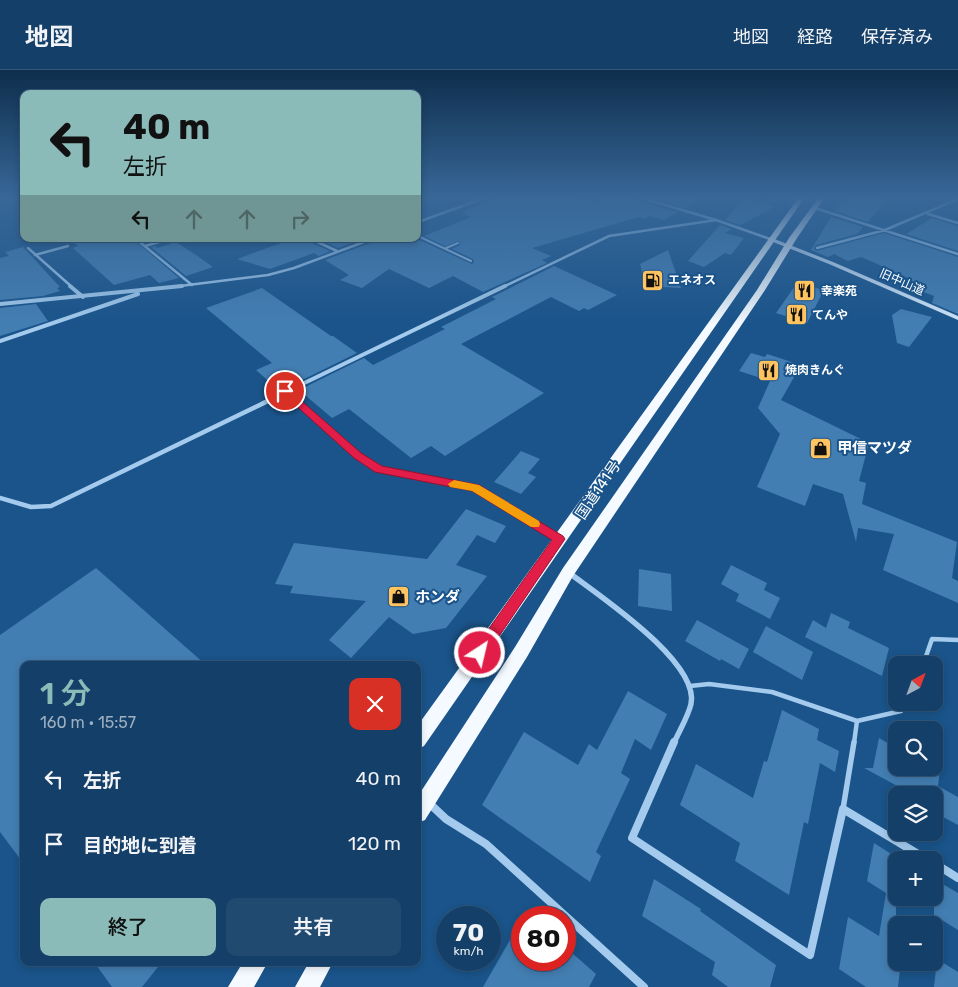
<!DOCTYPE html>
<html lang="ja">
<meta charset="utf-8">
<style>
body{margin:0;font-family:Rubik,"Noto Sans JP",sans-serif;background:#214a71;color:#f1f3f6;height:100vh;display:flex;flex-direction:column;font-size:19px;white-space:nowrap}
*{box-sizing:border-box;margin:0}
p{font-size:16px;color:#9dafc0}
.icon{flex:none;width:28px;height:28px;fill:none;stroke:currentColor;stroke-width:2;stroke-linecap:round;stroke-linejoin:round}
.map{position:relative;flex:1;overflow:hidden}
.details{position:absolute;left:20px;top:591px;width:401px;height:305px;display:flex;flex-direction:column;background:#143f68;border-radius:10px;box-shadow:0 2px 8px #0003,0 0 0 1px #33587c}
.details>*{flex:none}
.top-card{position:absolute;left:20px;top:20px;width:401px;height:152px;border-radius:10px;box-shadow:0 2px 8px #0003,0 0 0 1px #33587c;background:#8bbbb9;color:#111;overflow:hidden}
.needle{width:32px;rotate:41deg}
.fabs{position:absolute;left:888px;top:586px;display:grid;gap:10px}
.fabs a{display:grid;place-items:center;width:55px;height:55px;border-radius:10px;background:#143f68;box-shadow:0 2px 8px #0003,0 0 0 1px #33587c;font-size:25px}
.speed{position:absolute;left:436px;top:836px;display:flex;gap:10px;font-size:25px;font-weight:700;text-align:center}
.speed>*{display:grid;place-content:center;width:65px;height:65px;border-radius:50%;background:#143f68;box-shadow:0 2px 8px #0003,0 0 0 1px #33587c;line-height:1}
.speed small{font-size:12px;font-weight:400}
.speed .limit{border:8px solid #d22;background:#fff;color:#111}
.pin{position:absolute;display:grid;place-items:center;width:42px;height:42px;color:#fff;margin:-21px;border:2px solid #fff;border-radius:50%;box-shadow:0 1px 5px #0007}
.me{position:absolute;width:55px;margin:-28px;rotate:35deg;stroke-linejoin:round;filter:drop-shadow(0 0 4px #0008)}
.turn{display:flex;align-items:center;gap:18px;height:105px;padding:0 20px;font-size:22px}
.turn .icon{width:65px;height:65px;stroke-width:2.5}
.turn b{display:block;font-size:35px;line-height:42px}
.lanes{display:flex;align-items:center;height:48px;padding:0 20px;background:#0003;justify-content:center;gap:25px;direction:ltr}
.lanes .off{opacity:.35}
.round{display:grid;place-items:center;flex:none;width:52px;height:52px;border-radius:10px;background:#214a71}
.headline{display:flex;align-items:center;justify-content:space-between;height:85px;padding:0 20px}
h1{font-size:30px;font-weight:600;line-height:38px;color:#8bbbb9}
.primary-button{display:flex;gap:10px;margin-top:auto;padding:10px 20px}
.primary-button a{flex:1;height:58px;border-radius:10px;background:#8bbbb9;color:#111;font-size:20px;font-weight:600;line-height:58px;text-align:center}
.primary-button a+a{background:#214a71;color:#f1f3f6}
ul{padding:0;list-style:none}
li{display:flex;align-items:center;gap:15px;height:65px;padding:0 20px}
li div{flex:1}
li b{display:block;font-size:19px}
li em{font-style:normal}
header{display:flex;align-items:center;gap:30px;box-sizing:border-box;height:70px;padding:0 25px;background:#143f68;border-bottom:1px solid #33587c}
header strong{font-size:24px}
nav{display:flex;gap:28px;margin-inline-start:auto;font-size:18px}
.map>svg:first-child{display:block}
</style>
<header>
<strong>地図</strong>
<nav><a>地図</a><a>経路</a><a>保存済み</a></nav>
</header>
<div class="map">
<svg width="958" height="917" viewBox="0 0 958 917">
<rect width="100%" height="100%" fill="#1a548a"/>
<!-- building -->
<path fill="#437eb2" d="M500 127H575L596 133 597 127H635L637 130 678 142 664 150 650 146 644 149 639 147 532 178 551 186 542 190 547 193 483 222 453 206 429 218 389 199 362 218 340 210 349 205 325 190 373 172 375 169H417L472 194 474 192 473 189 452 179 460 175 459 171 445 176 424 166 471 147 463 143 466 142 463 141Z
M648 127H706L686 138Z
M846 127H889L868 152 835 141Z
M745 128 775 137 740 155 725 150Z
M831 147 863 157 857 164 816 175 814 178 816 181 884 163 958 187V244L932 233 934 226 900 213 910 209 873 192 861 187 848 191 834 184 828 187 811 180Z
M932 148 958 156V181L906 164Z
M720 155 732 159 725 163 744 168 731 185 725 183 704 197 688 191Z
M70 169H133L179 208 159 213 150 205 114 215 73 178 78 176Z
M292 169H308L310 172 330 181 319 186 314 183 270 199 237 189Z
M318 169H364L338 178Z
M176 172 196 185 213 197 186 206 151 177 156 176 157 178Z
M23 177 60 217 57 218 60 221 43 226 0 230V188L9 186 5 182Z
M668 180 681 218 646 216 640 194Z
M554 196 617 225 588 240 584 238 579 241 551 227 461 274 544 323 445 386 431 376 411 388 349 339 332 348 299 320 364 288 373 295 445 259 441 257 496 229 492 227Z
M797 213 824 220 807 253 776 243Z
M262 218 331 266H333L357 283 292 315 287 310 274 316 256 300 272 293 206 238Z
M36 234 48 251 0 266V238Z
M901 239 932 247 909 277 897 273 892 245Z
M751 283 765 287 767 284 801 295 781 330 869 373 859 411 866 413 862 434 957 472 952 508 958 511V533L883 500 894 464 858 458 856 472 843 424 813 414 805 436 757 417 780 364 758 338 770 311 739 301Z
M521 381 540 389 528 403 536 407 521 424 494 412Z
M466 439 506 456 495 473 477 465 456 495 487 506 446 558 413 564 389 547 351 588 329 570 366 531 290 523 293 516 275 514 294 473 427 489Z
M731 495 767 513 764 520 780 528 770 549 736 531 739 524 721 514Z
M96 498 206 595H24V794L0 762V565Z
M639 499 671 504 672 541 638 536Z
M831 543 850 552 848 558 889 578 882 606 805 567 813 550 826 558Z
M697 550 749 579 739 599 721 589 720 591 685 571Z
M766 556 813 582 802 610 753 582Z
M628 621 667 644 651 680 635 669 621 703 630 709 596 782 601 786 590 812 482 735 524 662 578 695 589 674 597 680Z
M782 640 819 659 817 670 839 681 835 702 820 693 808 754 804 752 789 825 735 791 740 773 680 735 696 694 753 728 764 691 767 692Z
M879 668 896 678V698H940L938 716 958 727V755L934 742V725H900L901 718 864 698H873Z
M874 773 896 787V892H901L898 917H866L839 899 848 847 879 866 886 823 867 811Z
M654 809 701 839 700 841 776 895 770 917H728L712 905 715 892 642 846Z
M934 809 958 823V860L934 845Z
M522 849V890H565V877L596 904 589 917H483Z
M937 889 958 902V917H934Z
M94 892H162L142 917H112Z"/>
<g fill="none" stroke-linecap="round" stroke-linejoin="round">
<!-- service-far2 -->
<path stroke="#a4cbed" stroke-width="2" d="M418 166 471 191
M446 178 458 173"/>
<!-- service-far1 -->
<path stroke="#a4cbed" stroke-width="4.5" d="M923 595 932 569 958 570
M690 616 709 614 772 622 857 651 901 641 908 632
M854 673 857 651"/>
<!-- service -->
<path stroke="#a4cbed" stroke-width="5.5" d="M843 739 854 672"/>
<!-- minor-far4 -->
<path stroke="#a4cbed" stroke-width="2.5" d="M638 127 716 150 770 169
M815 138 958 184
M928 144 958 153
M418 152 487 127
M136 169 192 215
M311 169 337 181
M145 176 159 172
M28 178 72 217
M817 178 885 160 958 129
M35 185 68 176
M172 217 268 205 294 198 372 169
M503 217 609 166 716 150"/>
<!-- minor-far3 -->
<path stroke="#a4cbed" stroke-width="4" d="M70 216 83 227
M0 234 182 216
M0 271 138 224
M285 321 299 333
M263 333 505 216"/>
<!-- minor-far2 -->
<path stroke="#a4cbed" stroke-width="4.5" d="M298 332 357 385 379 400 475 418 559 469
M0 428 31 437 51 436 266 332"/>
<!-- minor-far1 -->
<path stroke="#a4cbed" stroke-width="5.5" d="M568 502C598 525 700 592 691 634 688 647 679 661 674 673"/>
<!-- minor -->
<path stroke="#a4cbed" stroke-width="8" d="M674 672 632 768 810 885 843 739 928 790
M430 734 446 749 486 774 644 917
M934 793 958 808"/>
<!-- secondary -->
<path fill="#d0e6f9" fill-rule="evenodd" d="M768 168H772L833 192 958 246V250L829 194 768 170Z"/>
<!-- trunk -->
<path fill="#f4faff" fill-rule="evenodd" d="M799 127H805L424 676 418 679V655Z
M819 127H825L797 168 765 220 573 506 527 587 425 750 418 753V726L515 577 563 498 757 220 789 168Z
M243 892H268L254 917H228Z
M309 892H333L320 917H295Z"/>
</g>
<!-- sky -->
<linearGradient id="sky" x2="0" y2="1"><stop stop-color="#0e2e4c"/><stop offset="0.5" stop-color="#386798"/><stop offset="1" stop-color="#386798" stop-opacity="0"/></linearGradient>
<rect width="958" height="255" fill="url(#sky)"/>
<!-- route -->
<path fill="#e11d48" stroke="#92132f" d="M282 319H288L361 383 382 396 479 415 563 466 565 469 563 472 485 587 480 589 475 587 473 583 475 578 552 470 472 421 375 402 354 388 282 323Z"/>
<!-- slow -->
<path fill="#f59e0b" d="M454 410 479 415 539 451 540 454 539 457H531L472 421 450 417 448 414Z"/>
<!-- icons -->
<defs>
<symbol id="fuel-square" viewBox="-11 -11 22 22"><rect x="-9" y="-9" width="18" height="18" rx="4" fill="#ffc460" stroke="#1a548a"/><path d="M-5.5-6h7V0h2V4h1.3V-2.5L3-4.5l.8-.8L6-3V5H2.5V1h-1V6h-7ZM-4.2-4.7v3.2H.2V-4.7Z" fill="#111"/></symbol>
<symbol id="restaurant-square" viewBox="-11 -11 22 22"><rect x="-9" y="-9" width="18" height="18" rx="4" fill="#ffc460" stroke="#1a548a"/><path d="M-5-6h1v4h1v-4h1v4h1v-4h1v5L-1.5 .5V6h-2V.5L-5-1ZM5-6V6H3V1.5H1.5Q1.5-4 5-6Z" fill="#111"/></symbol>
<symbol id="shop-square" viewBox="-11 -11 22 22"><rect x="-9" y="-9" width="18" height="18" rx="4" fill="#ffc460" stroke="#1a548a"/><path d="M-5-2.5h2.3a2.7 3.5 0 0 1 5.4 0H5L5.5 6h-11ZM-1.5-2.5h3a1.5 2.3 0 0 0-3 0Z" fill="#111"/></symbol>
</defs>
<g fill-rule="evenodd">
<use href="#fuel-square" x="640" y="198" width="25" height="25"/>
<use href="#restaurant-square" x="792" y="208" width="25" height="25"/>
<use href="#restaurant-square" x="784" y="232" width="25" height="25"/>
<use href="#restaurant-square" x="756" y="288" width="25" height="25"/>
<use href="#shop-square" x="808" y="366" width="25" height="25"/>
<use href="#shop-square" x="386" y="514" width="25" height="25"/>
</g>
<g text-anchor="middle" stroke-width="4" stroke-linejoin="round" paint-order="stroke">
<!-- far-poi labels -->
<g font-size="12" font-weight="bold" fill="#fff" stroke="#1a548a" text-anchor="start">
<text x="668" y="214">エネオス</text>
<text x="821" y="225">幸楽苑</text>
<text x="812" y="249">てんや</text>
<text x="785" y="304">焼肉きんぐ</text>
</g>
<!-- far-street labels -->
<g font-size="12" fill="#fff" stroke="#1a548a">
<text transform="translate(902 212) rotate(24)" y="4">旧中山道</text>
</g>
<!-- poi labels -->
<g font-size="15" font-weight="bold" fill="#fff" stroke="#1a548a" text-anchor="start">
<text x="837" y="383">甲信マツダ</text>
<text x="415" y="532">ホンダ</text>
</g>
<!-- street labels -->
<g font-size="15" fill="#fff" stroke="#1a548a">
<text transform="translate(598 420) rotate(-56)" y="5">国道141号</text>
</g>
</g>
</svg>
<div class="fabs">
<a><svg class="needle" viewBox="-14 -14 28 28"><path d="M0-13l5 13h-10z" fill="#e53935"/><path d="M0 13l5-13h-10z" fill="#9dafc0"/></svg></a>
<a><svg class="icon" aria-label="search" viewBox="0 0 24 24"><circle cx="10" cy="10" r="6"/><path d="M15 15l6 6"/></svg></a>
<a><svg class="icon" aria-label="layers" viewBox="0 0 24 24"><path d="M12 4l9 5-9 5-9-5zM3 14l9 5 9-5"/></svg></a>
<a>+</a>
<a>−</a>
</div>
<div class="speed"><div>70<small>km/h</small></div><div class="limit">80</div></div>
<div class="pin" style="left:285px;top:321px;background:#d93025"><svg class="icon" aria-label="arrive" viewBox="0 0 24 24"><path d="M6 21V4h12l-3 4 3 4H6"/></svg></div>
<svg class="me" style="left:480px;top:583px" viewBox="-20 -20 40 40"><circle r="17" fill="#e11d48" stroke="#fff" stroke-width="3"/><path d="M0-11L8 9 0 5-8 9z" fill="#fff"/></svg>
<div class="top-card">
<div class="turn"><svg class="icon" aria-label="left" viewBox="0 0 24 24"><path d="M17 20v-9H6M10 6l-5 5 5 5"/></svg><div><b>40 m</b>左折</div></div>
<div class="lanes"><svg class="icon" aria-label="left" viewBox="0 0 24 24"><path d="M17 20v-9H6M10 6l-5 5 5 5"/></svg><svg class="icon off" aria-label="ahead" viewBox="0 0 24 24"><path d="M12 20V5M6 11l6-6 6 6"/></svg><svg class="icon off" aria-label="ahead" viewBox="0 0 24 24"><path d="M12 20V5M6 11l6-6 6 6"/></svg><svg class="icon off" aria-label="right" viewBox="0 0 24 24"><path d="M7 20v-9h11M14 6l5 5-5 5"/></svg></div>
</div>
<section class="details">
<div class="headline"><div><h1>1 分</h1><p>160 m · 15:57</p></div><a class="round" style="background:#d93025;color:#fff"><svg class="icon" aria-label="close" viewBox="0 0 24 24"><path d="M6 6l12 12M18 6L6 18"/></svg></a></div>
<ul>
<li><svg class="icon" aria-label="left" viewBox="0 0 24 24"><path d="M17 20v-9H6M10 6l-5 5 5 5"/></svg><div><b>左折</b></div><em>40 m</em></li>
<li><svg class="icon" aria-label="arrive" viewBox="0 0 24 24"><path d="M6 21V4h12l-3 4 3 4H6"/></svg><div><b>目的地に到着</b></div><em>120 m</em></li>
</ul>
<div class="primary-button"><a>終了</a><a>共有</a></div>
</section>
</div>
